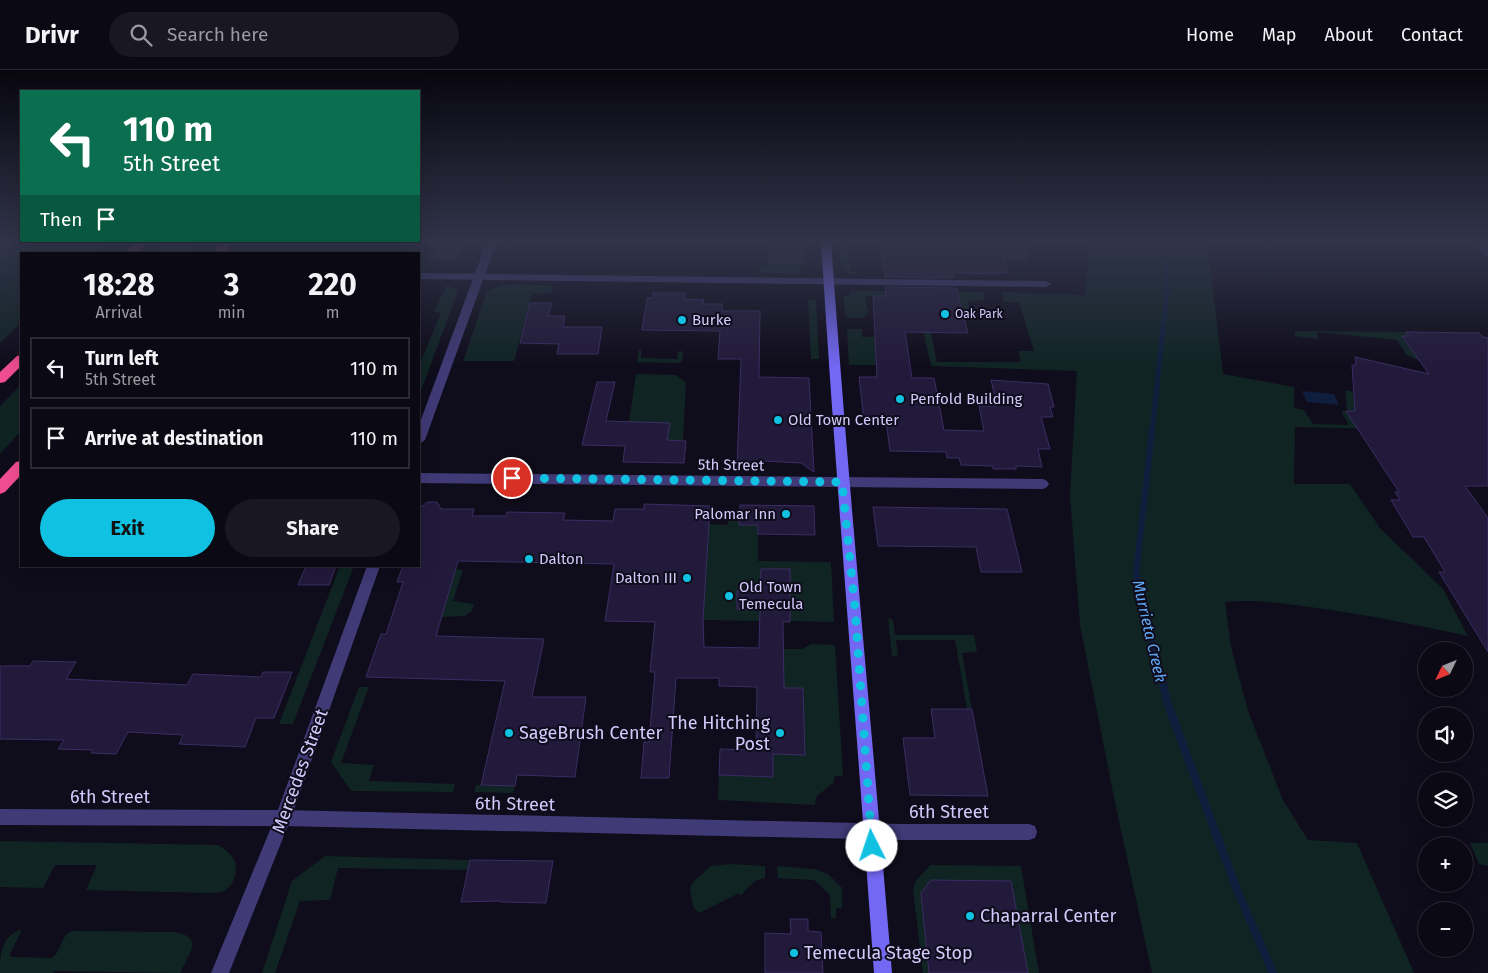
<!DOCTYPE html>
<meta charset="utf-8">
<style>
body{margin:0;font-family:"Fira Sans",sans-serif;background:#191722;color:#f1f3f6;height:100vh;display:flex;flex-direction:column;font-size:19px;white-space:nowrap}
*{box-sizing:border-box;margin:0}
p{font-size:16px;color:#9a9aa0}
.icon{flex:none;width:28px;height:28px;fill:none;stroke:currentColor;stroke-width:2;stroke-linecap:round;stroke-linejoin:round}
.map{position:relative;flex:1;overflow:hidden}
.panel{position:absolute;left:20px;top:182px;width:400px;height:315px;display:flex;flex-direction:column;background:#0b0914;border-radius:0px;box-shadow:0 5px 20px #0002,0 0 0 1px #2b2a34}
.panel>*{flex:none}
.top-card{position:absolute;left:20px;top:20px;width:400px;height:152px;border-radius:0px;box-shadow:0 5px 20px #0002,0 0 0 1px #2b2a34;background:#0b6e4f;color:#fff;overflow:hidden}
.needle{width:32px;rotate:227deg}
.controls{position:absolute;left:1418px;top:572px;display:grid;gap:10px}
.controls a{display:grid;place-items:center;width:55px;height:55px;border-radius:50%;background:#0b0914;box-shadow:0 5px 20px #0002,0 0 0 1px #2b2a34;font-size:25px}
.pin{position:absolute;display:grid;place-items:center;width:42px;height:42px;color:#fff;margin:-21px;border:2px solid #fff;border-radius:50%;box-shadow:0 1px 5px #0007}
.me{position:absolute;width:55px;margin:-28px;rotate:356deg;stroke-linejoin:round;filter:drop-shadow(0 0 4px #0008)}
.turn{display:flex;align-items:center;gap:18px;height:105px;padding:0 20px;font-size:22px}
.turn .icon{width:65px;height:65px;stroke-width:2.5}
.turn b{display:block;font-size:35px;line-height:42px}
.then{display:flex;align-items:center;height:48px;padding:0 20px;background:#0003;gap:10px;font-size:19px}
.eta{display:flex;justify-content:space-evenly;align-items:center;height:85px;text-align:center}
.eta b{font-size:30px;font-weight:700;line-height:35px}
.cta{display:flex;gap:10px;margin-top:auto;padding:10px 20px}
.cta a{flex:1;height:58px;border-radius:30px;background:#10c1e1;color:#111;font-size:20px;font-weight:700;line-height:58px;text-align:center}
.cta a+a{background:#191722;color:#f1f3f6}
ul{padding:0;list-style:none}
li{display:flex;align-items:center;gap:15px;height:62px;margin:0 10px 8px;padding:0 10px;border:2px solid #2b2a34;border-radius:0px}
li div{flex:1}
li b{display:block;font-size:19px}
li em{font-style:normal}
header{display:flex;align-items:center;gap:30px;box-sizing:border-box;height:70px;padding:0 25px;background:#0b0914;border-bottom:1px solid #2b2a34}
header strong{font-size:24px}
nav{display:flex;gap:28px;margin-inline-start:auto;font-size:18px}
.search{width:350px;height:45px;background:#191722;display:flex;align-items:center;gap:12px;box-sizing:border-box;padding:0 18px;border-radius:28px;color:#9a9aa0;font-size:19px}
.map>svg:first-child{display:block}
</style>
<header>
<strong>Drivr</strong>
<div class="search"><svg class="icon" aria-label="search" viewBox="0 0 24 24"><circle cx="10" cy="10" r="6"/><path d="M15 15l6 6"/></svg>Search here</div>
<nav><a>Home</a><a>Map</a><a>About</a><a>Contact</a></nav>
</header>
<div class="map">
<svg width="1488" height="903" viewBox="0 0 1488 903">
<rect width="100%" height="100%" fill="#0f0c1b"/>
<!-- green -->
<path fill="#102424" d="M0 171H109L96 184H21V253L0 273Z
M165 171H201L189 184H153Z
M839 171H848L850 201 863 205 848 204 846 198 841 197Z
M1087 171H1205L1209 187 1223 304 1294 317V338L1304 340 1313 354 1349 355 1341 341H1347L1345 320 1353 322 1355 338 1424 360 1295 357 1294 414H1350L1380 458 1443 519 1468 566C1418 555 1368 545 1317 538 1287 534 1256 529 1225 532L1231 577 1248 641 1283 730 1308 770 1357 773 1414 903H1152L1114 728 1080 555 1070 426 1077 301 931 296 919 240H926L937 292H1021L1018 281H1034L1019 232H1004L1002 222 1085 225 1088 197Z
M769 193H803L804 196 799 198 800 204 759 202 758 197 769 196Z
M447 215 458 221 419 326V296L441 243 434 242Z
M503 215H549L553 217 551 223 532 224 514 291H463L487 221Z
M850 221H893L894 226H865L867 240H870L863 248H846L843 226H849Z
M930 221 983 222 984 230 968 231 972 249H964L958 226H931Z
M808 230H816L819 289H811Z
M847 259H862V267H875L876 295H849Z
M1295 261 1406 262 1409 266 1402 267 1413 282 1488 293 1418 290 1407 285 1397 270 1319 262 1317 264 1319 269 1295 266Z
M639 280H641V288L677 289 678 282 681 281 683 283 682 291 678 293 637 292Z
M636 304 676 305 686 312 683 370H667L669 354 629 352Z
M21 315V361L0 384V336Z
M728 451H758V491L831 492 834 552 790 551V500L761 499V522H737V539L760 540 759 551 703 550 709 454 728 455Z
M340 496H354L293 654H279Z
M456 499 463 500 453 531 474 534 472 541 465 546 442 547Z
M888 548 893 550 895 565H974L977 582 962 583 972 640 967 639 955 570H896L898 585 892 587Z
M811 574 835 575 843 706H835L833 713 816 727 815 735 718 730 719 705 773 707V684L805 685 803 618H784L783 579H802Z
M359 617H369L341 693 374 695 369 711 455 714 453 722 351 721 331 692Z
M476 715 515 716 513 723 474 722Z
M0 771 219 775C224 779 230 783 233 788 240 799 234 818 221 822 218 823 213 822 210 823L86 820 97 795H55L43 818 0 817Z
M1470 773H1488V796L1479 794Z
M325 786 470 790 468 800 338 798 330 830 300 831 275 903H262L292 811Z
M732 794 765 796V808C757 808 746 818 742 825L737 824 699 843 693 837 690 818 694 811 711 796Z
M930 795 1021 796 1039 903H1028L1011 811 932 810 921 823 929 903H923L913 820 915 812Z
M777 796 814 799 828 804 842 818V838H836V848H831L830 825 814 810 778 808Z
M22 859 10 884 11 887 52 888C62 881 60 866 72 861L174 862C205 867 189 883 180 903L54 901 53 903H0C0 882 1 867 22 859Z"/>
<!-- water -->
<path fill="#0e1e3c" d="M1302 321 1334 324 1339 335 1307 332Z"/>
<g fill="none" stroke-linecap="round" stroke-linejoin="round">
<!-- stream-far2 -->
<path stroke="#0e1e3c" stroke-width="5" d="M1152 362 1167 222 1164 171"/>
<!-- stream-far1 -->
<path stroke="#0e1e3c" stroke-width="6" d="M1152 361 1136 503 1160 602"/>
<!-- stream -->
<path stroke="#0e1e3c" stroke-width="8" d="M1160 601 1167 632 1237 820 1273 903"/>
</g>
<!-- building -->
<path fill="#221a3a" stroke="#3b2d64" d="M436 171H465L457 189H428Z
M769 171H802L803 193H769Z
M880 171H1022L1028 189H1004L1008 203H997L998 204 953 203 954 208 885 207Z
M886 217 956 218 968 263 905 262 912 308H934L944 360 984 361 979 336H997L991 310 1048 314 1054 337H1050L1053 347H1041L1050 379H1038L1042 397 1016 396V399H993V396L961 395 959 388H947L946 382 890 381 886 351H864L859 307H877L873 226H886Z
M653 223H685V229L704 230 703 234H722V241H760L759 307 809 308 814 402 801 393 763 391V395L737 394 741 289H718L720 261 642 260 647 228H652Z
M530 233H552L548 246H565L563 257H602L598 284H557L559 274 520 273Z
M1406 262 1479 263 1483 267 1488 268V416H1465L1488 448V582L1439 502H1445L1424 467H1413L1391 430H1400L1395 422H1399L1346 341H1355L1352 295H1356L1355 287 1429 304 1402 266H1409Z
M597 312H615L606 351 670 353 667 370 686 371 684 393 623 392 625 376 582 375Z
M428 432H437L441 439H474L472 446H506L507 442 565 443 563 450 613 451 615 439H644V434L710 436 703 550 704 577 759 578 760 540 737 539V521L760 522 761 499H790V552H783L784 618H803L805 685 773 684V707L719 705 720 679 756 680 757 617 719 616V608H676L669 708H641L644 672H649L655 602H650L655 552 605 551 614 494 458 491 436 566 544 569 532 627H586L575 707 517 705 515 716 481 715 505 611 366 607 381 564H386L403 512H397L403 496H419V438Z
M740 435 814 436 815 465 758 464V455H739Z
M873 437 1007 439 1022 502H981L976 477 878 476Z
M306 496H336L329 515H298Z
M33 591 76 592 66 609 187 615 193 604 261 607 263 602H292L274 648H256L245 677 179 674 183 665 128 662 116 684 91 683 93 680 58 679 64 670 0 669V596H30Z
M931 639H972L988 726 910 725 903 668H935Z
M470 790 553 791 546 833 501 832V831L461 832Z
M931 810 1011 811 1028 903H929L921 823Z
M790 849H808V861L821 862 823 903H765V863L791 864Z"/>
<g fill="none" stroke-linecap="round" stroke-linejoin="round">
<!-- minor -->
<path fill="#403a76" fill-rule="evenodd" d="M419 203 1046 211 1051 214 1046 217 419 209Z
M419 403 1043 409 1047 411 1049 414 1047 417 1043 419 419 413Z
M0 739 283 740 902 754H1029L1035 756 1037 762 1035 768 1029 770H902L283 756 0 755Z"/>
<!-- tertiary -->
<path fill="#403a76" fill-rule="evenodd" d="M487 171H497L425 370 419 374V355Z
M1471 171H1481L1488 178V186L1485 185Z
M367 496H380L291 748 229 903H211L275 748Z"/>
<!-- secondary -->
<path fill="#7368f4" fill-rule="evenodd" d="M821 171H831C848 415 872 659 892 903H874C857 659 836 415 821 171Z"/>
<!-- motorway -->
<path fill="#f24e94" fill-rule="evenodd" d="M137 171H148L137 184H125Z
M222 171H233L223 184H212Z
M21 285V296L5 312 0 313V302L17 286Z
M21 391V405L5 422 0 424V409L16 392Z"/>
</g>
<!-- sky -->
<linearGradient id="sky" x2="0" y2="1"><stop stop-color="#08070f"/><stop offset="0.58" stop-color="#31344a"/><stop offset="1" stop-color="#31344a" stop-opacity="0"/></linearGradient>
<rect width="1488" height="297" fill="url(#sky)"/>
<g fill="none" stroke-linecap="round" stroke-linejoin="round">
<!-- route -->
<path stroke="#10c1e1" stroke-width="9" stroke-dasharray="0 16.2" d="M512 408 842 412 855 538 872 776"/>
</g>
<!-- markers -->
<g fill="#10c1e1" stroke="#0f0c1b" stroke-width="2">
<circle cx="945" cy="244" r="5"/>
<circle cx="682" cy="250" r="5"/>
<circle cx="900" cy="329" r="5"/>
<circle cx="778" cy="350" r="5"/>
<circle cx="786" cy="444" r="5"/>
<circle cx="529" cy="489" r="5"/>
<circle cx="687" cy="508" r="5"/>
<circle cx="729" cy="526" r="5"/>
<circle cx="509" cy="663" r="5"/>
<circle cx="780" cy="663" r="5"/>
<circle cx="970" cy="846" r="5"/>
<circle cx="794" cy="883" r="5"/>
</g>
<g text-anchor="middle" stroke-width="4" stroke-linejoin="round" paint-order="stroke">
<!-- far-poi labels -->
<g font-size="12" fill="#d2cafb" stroke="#0f0c1b" text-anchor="start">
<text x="955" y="248">Oak Park</text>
</g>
<!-- poi labels -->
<g font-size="15" fill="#d2cafb" stroke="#0f0c1b" text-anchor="start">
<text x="692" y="255">Burke</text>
<text x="910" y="334">Penfold Building</text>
<text x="788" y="355">Old Town Center</text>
<text x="776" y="449" text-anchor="end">Palomar Inn</text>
<text x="539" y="494">Dalton</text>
<text x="677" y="513" text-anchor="end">Dalton III</text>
<text x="739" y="522">Old Town<tspan x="739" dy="17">Temecula</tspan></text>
</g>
<!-- street labels -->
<g font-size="15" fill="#d2cafb" stroke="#0f0c1b">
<text transform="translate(731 395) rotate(1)" y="5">5th Street</text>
</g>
<!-- water labels -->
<g font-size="16" font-style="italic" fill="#5fa7f3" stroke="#0f0c1b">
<text transform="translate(1150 561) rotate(77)" y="6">Murrieta Creek</text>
</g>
<!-- near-poi labels -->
<g font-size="18" fill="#d2cafb" stroke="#0f0c1b" text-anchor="start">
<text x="770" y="659" text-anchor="end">The Hitching<tspan x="770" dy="21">Post</tspan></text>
<text x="519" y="669">SageBrush Center</text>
<text x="980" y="852">Chaparral Center</text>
<text x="804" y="889">Temecula Stage Stop</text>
</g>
<!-- near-street labels -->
<g font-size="18" fill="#d2cafb" stroke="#0f0c1b">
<text transform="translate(300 701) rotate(-70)" y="6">Mercedes Street</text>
<text x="110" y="733">6th Street</text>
<text transform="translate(515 734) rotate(1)" y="6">6th Street</text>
<text x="949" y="748">6th Street</text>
</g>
</g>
</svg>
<div class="controls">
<a><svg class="needle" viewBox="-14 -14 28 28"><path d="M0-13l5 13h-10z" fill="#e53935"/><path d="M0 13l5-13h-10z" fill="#9a9aa0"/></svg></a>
<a><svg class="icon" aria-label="sound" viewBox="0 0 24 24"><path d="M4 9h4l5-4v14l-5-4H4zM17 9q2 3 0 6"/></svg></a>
<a><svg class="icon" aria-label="layers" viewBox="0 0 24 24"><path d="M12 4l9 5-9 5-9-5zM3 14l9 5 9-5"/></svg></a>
<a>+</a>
<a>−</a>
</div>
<div class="pin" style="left:512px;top:408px;background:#d93025"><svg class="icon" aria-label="arrive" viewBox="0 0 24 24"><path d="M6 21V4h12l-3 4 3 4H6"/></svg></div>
<svg class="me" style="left:872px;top:776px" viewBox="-20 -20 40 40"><circle r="19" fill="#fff"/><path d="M0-13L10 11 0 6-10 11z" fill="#10c1e1"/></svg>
<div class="top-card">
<div class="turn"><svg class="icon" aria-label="left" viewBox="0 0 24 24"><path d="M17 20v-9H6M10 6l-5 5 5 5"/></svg><div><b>110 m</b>5th Street</div></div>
<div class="then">Then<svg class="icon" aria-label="arrive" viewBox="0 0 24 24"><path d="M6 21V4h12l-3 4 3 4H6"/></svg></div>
</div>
<section class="panel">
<div class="eta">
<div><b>18:28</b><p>Arrival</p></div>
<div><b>3</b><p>min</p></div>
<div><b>220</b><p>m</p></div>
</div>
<ul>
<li><svg class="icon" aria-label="left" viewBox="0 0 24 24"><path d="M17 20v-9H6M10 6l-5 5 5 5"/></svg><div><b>Turn left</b><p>5th Street</p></div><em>110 m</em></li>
<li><svg class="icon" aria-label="arrive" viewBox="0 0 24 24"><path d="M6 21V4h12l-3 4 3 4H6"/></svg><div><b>Arrive at destination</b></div><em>110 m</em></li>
</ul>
<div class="cta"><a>Exit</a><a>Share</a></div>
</section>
</div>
